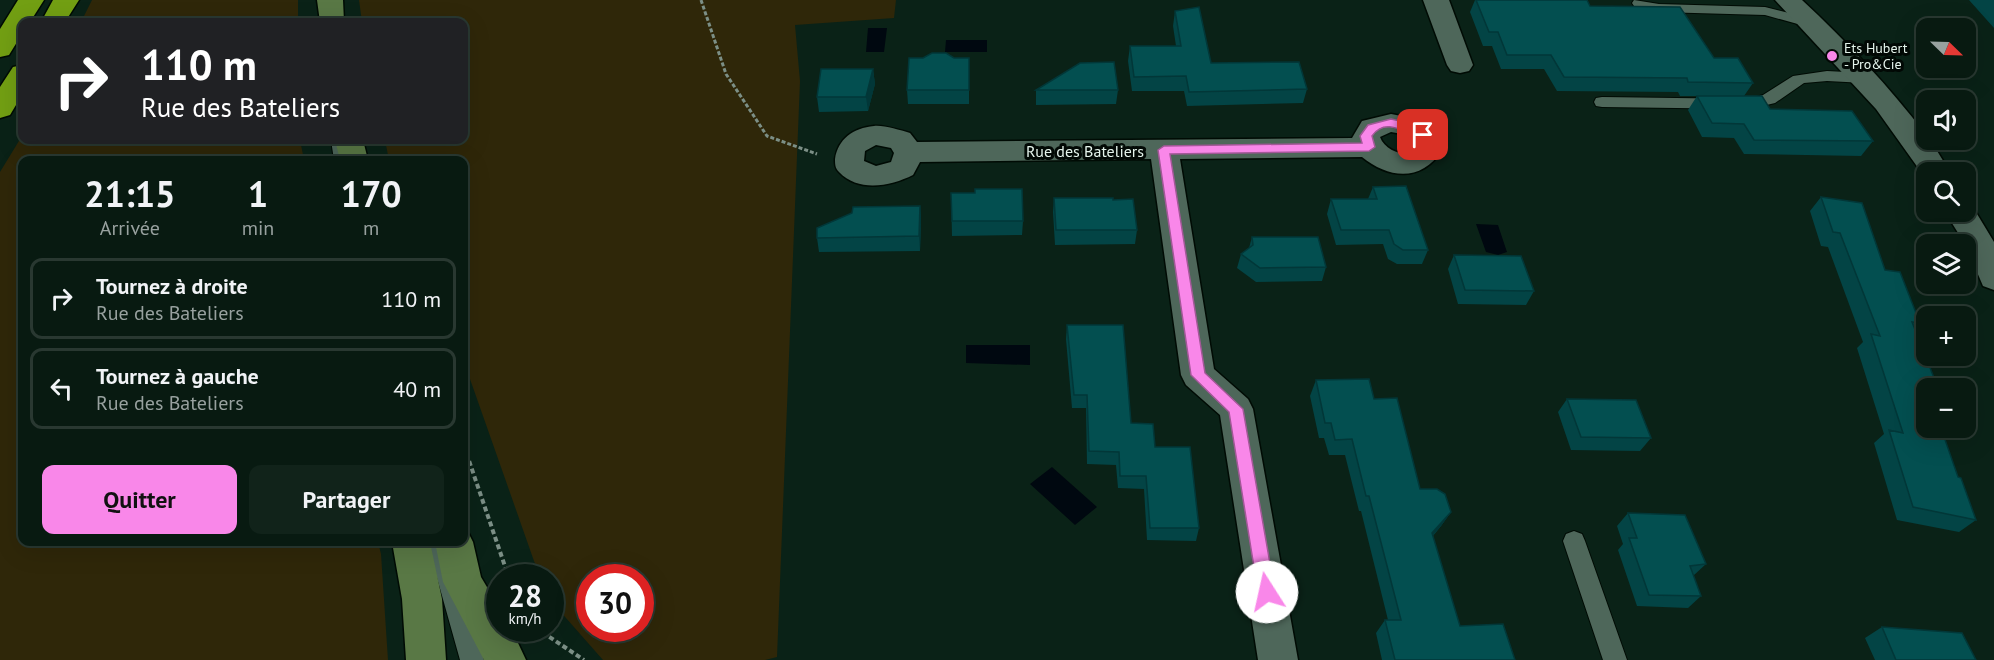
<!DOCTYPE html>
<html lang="fr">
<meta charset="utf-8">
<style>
body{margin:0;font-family:"PT Sans",sans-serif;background:#11231a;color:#f1f3f6;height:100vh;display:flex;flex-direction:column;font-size:22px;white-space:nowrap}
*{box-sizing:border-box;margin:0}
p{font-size:20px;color:#98a19f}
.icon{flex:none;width:33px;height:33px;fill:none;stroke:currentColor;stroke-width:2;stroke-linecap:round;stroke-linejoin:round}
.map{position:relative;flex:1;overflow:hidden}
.side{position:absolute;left:18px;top:156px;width:450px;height:390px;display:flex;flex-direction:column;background:#081a11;border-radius:12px;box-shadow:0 6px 24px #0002,0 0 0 2px #293831}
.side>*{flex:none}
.banner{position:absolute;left:18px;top:18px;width:450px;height:126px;border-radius:12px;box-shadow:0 6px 24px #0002,0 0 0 2px #293831;background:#202124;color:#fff;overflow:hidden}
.needle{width:39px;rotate:113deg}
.controls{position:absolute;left:1916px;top:18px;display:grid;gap:12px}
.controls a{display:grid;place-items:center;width:60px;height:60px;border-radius:12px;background:#081a11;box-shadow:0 6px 24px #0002,0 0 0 2px #293831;font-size:30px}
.speed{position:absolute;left:486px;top:564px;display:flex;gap:12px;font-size:30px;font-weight:700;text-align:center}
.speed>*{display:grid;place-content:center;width:78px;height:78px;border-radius:50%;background:#081a11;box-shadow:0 6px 24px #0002,0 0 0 2px #293831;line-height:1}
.speed small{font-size:15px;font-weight:400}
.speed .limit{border:9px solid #d22;background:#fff;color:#111}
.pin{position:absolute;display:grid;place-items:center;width:51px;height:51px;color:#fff;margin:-26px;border-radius:12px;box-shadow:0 3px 9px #0006}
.me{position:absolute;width:66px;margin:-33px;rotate:350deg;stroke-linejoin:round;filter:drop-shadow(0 0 4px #0008)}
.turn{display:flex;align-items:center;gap:21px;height:126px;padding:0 24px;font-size:27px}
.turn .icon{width:78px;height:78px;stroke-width:2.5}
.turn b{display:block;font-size:42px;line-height:51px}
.eta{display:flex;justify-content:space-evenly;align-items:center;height:102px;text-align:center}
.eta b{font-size:36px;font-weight:700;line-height:42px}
.action{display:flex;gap:12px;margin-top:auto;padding:12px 24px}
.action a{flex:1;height:69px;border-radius:12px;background:#f987e9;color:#111;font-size:24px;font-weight:700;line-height:69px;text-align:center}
.action a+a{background:#11231a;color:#f1f3f6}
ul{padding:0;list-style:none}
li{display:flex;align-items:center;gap:18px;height:81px;margin:0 12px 9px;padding:0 12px;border:3px solid #293831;border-radius:12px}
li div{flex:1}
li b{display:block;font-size:22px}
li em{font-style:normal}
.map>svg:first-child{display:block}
</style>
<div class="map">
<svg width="1994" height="660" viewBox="0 0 1994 660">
<rect width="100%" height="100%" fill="#0a2217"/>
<!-- green -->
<path fill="#2f2709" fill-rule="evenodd" d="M92 0H298V22H81Z
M359 0H896L894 18 795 25 800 81 777 657 765 660H603L551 601 550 578 541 577 534 561 464 362V160H389L385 140H464V22H362ZM590 578H640V628H590Z
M22 136V140H300L304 160H22V542H378L381 554 388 660H0V172Z"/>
<!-- water -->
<path fill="#000810" d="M868 28H887L884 52H866Z
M946 40H987V52H945Z
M1476 224 1498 225 1507 252 1498 255 1486 252Z
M966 345H1030V365L966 363Z
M1052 467 1097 507 1075 525 1030 484Z"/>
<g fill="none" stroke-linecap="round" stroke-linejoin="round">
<defs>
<path id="lane" d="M1634 0 1659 4 1765 7 1817 20 1820 23 1812 28 1765 15 1659 12 1634 6 1632 3Z
M1827 71 1865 73 1873 78 1865 83 1827 81 1804 83 1775 103 1750 109 1602 107 1596 106 1594 102 1596 98 1602 97 1750 99 1763 95 1793 76Z
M331 140H347L350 160H334Z
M1574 531 1582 534 1585 541 1627 660H1603L1563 541 1566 534Z
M427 542H449L484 660H460Z"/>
<path id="street" d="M1423 0H1449L1473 65 1469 71 1460 73 1451 71 1447 65Z
M1775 0H1802C1847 42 1889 86 1926 135V140L1931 141 1950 172H1926V179L1876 109Z
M1391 114C1420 120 1432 120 1442 150 1422 182 1389 179 1362 157L1180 159 1214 369 1248 399 1253 409 1298 660H1258L1220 415 1186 385 1181 375 1151 159 920 162 913 175C891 186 859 193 839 172 835 168 835 164 835 159 838 139 853 128 874 126 884 125 899 130 910 133L917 142 1352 138 1362 121ZM1391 132 1402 134 1410 140 1413 149 1408 154C1397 154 1384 148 1380 137ZM876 145 891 148 894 153 891 162 876 166 864 161 865 151Z
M1965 203 1971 204 1994 242V290L1983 286 1965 244 1945 212H1965Z"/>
<path id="secondary" d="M317 0H343L344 22H320Z
M335 140H363L368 160H340Z
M464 528 467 530 473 542 481 577 500 609V628H511L526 660H484L443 582 435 542H464Z
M392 542H430L442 599 446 660H406L402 599Z"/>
<path id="highway" d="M18 0H44L30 22H22V34L9 55 0 57V29Z
M53 0H79L65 22H41Z
M22 65V95L10 115 0 118V87L13 67Z"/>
</defs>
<!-- lane casing -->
<use href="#lane" stroke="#000b04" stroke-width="2"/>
<!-- street casing -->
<use href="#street" stroke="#000b04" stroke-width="3"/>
<!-- secondary casing -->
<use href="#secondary" stroke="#000b04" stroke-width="3"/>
<!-- highway casing -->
<use href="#highway" stroke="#000b04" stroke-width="3"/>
<!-- path-far1 -->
<path stroke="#7c8f86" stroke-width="3" stroke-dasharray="4 2" stroke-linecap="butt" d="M701 0 726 74 767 136 817 154"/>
<!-- path -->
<path stroke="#7c8f86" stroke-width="4" stroke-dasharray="5 3" stroke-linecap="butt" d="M464 446 509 578
M536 628 584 660"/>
<!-- lane -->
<use href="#lane" fill="#4e675a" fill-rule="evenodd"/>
<!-- street -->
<use href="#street" fill="#4e675a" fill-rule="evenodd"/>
<!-- secondary -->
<use href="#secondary" fill="#597845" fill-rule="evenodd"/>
<!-- highway -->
<use href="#highway" fill="#729f13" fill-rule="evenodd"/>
</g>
<!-- wall -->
<path fill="#034445" d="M1475 0H1587L1590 6 1714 58 1753 83 1744 96 1770 109 1873 141 1861 156 1744 154 1734 138 1702 137 1688 110 1697 96H1680L1678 92 1557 91 1544 69H1501L1492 46H1483L1470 12Z
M1969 0H1994V28Z
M1175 11 1211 63 1307 89 1303 103 1187 106 1184 91H1132L1128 61 1130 46H1176L1173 26Z
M954 58H969V104H908L907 90Z
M873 69 875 84 868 111 819 112 817 97Z
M1036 90H1118L1116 104 1036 105Z
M1373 187 1428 250 1422 264H1397L1388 259 1383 244 1336 245 1327 214 1331 199H1368Z
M951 193 1023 221 1022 235 952 236Z
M1821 197 1885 270 1920 323 1915 329 1926 388 1958 477 1976 520 1959 532 1897 520 1874 443 1884 434 1857 348 1863 342 1828 247 1821 246 1810 211Z
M1054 198 1113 200 1137 230 1135 244 1055 245 1053 212Z
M920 206 921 220 920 251 819 252 817 238Z
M1252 237 1326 267 1322 281 1256 282 1237 268 1241 254 1249 248Z
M1454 255 1534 291 1526 305 1458 304 1448 269Z
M1067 325 1131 423 1155 447 1199 528 1196 541 1147 540 1144 489 1118 488 1116 465 1087 464 1086 408H1072L1066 339Z
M1316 380 1374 399 1420 489 1451 512 1441 526 1433 536 1460 626 1515 660H1382L1376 633 1385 620H1388L1361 511H1359L1345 455H1329L1324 438H1319L1310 396Z
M1567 399 1651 438 1640 451 1571 450 1558 412Z
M1628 513 1706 564 1693 576 1701 596 1688 608 1637 606 1618 550 1623 544 1617 526Z
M1882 627 1976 660H1875L1865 638Z"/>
<!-- shaded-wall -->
<path fill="#023738" d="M873 69 875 84 868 111 866 97Z
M920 206 921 220 920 251 919 236Z
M1451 512 1441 526 1423 547 1432 533Z"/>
<!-- building -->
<path fill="#034f50" stroke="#023738" stroke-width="1.5" d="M1476 0H1587L1590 6 1680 7 1714 58H1738L1753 83 1688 82 1687 78 1564 77 1551 55H1507L1498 32H1489Z
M1199 7 1211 63 1299 62 1307 89 1189 92 1186 76 1134 77 1130 46H1181L1175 11Z
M932 53H946L954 58H969V90H907L909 58H923Z
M1114 62 1118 90H1036L1080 63Z
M821 69H873L866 97H817Z
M1697 96H1762L1770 109 1852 111 1873 141 1754 140 1744 124 1712 123Z
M1406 186 1428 250H1403L1394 244 1389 230H1341L1331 199H1377L1373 187Z
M975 189H1022L1023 221H952L951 193H975Z
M1821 197 1862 203 1885 270 1900 272 1920 323 1912 322 1938 388H1926V428H1941L1958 477 1961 478 1976 520 1913 507 1889 430 1903 433 1871 334 1880 336 1840 233 1833 232Z
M1054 198H1113V200L1133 199 1137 230H1056Z
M920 206 919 236 817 238V228L852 213 853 207Z
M1252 237H1318L1326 267 1260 268 1241 254 1253 245Z
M1454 255 1521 256 1534 291 1465 290Z
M1067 325H1123L1131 423 1153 424 1155 447H1190L1199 528H1150L1146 476H1120L1119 452 1089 451 1087 395H1074Z
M1369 379 1374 399 1397 398 1420 489H1437L1445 494 1451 512 1432 533 1460 626 1503 624 1515 660H1395L1385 620H1401L1369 496H1366L1352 439 1335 440 1331 423H1325L1316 380Z
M1567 399 1636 400 1651 438 1581 437Z
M1628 513 1685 515 1706 564 1690 566 1701 596 1649 595 1629 538H1637Z
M1882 627 1962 633 1976 660H1896Z"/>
<!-- route -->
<path fill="#f987e9" stroke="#a25897" stroke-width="1.5" d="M1391 119 1414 124 1428 135 1423 139C1406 134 1386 116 1372 136L1375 147 1369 151 1170 154 1205 373 1243 409 1275 592 1272 597 1267 599 1261 597 1258 592 1229 412 1191 375 1158 150 1164 146 1362 143 1360 136 1368 125Z"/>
<!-- markers -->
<circle fill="#f987e9" stroke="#020905" stroke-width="2" cx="1832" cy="56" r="6"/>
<g text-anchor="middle" stroke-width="6" stroke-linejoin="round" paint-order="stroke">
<!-- far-poi labels -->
<g font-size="14" fill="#e5f4ec" stroke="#020905" text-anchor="start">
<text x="1844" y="53">Ets Hubert<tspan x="1844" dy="16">- Pro&amp;Cie</tspan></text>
</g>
<!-- street labels -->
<g font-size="16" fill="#e5f4ec" stroke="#020905">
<text x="1085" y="157">Rue des Bateliers</text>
</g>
</g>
</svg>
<div class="controls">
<a><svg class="needle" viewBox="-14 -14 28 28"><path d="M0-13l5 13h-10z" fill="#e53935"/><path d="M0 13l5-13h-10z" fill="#98a19f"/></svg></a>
<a><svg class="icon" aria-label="sound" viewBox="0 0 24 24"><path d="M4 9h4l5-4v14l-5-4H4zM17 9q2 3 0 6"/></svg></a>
<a><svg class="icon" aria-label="search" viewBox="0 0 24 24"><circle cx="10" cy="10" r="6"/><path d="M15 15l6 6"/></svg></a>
<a><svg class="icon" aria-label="layers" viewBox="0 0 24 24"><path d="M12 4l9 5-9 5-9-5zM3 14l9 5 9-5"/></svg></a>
<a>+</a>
<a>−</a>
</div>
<div class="speed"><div>28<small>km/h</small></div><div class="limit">30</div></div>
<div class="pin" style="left:1423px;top:135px;background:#d93025"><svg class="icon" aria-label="arrive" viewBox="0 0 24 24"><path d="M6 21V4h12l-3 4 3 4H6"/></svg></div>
<svg class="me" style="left:1267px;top:592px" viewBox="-20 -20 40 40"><circle r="19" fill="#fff"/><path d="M0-13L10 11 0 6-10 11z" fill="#f987e9"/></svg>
<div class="banner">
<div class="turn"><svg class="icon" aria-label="right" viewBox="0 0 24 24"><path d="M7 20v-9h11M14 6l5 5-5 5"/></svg><div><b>110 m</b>Rue des Bateliers</div></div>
</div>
<section class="side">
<div class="eta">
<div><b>21:15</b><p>Arrivée</p></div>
<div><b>1</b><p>min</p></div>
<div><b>170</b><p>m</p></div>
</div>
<ul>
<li><svg class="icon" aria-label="right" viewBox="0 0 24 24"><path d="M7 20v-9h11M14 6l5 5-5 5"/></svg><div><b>Tournez à droite</b><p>Rue des Bateliers</p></div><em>110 m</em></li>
<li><svg class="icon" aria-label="left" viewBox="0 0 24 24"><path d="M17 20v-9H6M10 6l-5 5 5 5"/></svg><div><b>Tournez à gauche</b><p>Rue des Bateliers</p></div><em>40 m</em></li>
</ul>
<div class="action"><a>Quitter</a><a>Partager</a></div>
</section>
</div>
